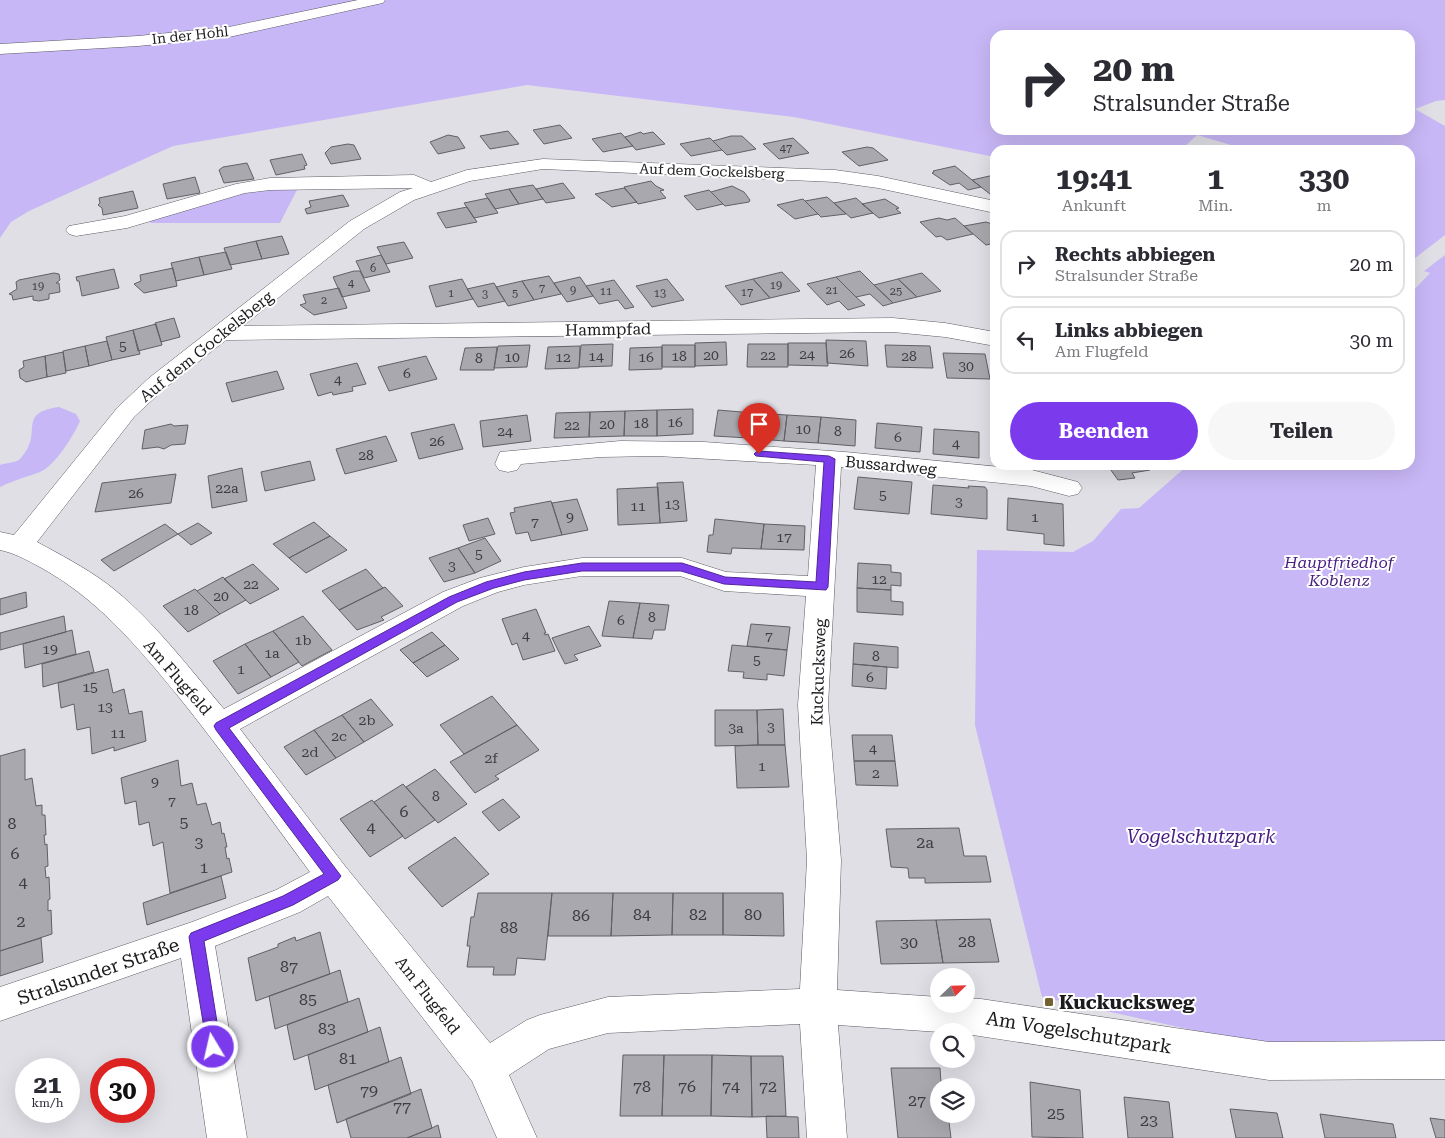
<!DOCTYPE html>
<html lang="de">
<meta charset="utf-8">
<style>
body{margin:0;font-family:"Roboto Serif",serif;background:#f7f7f7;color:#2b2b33;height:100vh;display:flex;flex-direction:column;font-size:19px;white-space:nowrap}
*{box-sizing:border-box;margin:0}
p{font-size:16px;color:#7c7c81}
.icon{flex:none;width:28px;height:28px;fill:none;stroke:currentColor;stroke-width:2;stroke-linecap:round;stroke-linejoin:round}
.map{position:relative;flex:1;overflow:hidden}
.details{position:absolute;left:990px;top:145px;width:425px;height:325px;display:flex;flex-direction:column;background:#fff;border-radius:15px;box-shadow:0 5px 20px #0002}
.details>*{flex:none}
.top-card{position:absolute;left:990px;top:30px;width:425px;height:105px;border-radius:15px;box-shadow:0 5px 20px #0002;background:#fff;color:#2b2b33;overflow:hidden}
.needle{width:32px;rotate:67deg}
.fabs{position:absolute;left:930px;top:968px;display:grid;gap:10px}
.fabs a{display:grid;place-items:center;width:45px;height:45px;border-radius:50%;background:#fff;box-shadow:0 5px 20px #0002;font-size:25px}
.speed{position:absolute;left:15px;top:1058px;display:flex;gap:10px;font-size:25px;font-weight:700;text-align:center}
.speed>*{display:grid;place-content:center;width:65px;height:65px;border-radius:50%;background:#fff;box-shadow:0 5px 20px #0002;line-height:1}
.speed small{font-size:12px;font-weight:400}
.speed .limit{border:8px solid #d22;background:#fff;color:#111}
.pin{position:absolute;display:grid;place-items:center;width:42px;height:42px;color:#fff;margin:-51px -21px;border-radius:50% 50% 50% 0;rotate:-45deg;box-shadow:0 0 5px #0007}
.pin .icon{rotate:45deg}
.me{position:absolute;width:55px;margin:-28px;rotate:351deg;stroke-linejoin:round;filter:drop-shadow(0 0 4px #0008)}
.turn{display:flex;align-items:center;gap:18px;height:105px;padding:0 20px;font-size:22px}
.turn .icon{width:65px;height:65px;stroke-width:2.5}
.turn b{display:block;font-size:35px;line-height:42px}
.eta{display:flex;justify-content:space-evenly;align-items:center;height:85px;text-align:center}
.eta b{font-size:30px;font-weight:700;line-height:35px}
.cta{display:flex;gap:10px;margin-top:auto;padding:10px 20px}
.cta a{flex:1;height:58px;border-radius:30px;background:#7c3aed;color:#fff;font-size:20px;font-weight:700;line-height:58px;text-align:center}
.cta a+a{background:#f7f7f7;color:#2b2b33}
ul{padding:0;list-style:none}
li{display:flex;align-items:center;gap:15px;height:68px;margin:0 10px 8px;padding:0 10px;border:2px solid #e1e1e2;border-radius:15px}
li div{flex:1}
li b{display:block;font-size:19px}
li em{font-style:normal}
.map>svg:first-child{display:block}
</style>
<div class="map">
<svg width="1445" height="1138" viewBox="0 0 1445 1138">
<rect width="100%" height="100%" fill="#e0dfe6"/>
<!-- green -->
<path fill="#c8b7f6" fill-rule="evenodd" d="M0 0H1445V100L1436 101 1415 109 1445 126V235L1410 262V150H1248L1197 135 1181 150H995V157L794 117 527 85 173 146 29 211 11 222 0 238ZM995 35H1410V130H995Z
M299 186 280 223H151V220L228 198 230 195Z
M1445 255V1047L1265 1046 1042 997 975 725 977 550 1073 552 1093 541 1121 509 1139 508 1188 465H1410V294L1430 273 1424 271Z
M59 407 76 414 80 421C74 435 55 466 40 472 27 477 14 480 0 487V465C5 463 14 463 19 460 21 458 22 456 24 454 42 431 17 413 59 407Z"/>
<!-- building -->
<path fill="#a9a8ae" stroke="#616066" d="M560 125 572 138 544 144 533 130Z
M508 131 519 144 490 149 480 136Z
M641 132 643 134 653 132 665 144 636 150 625 137Z
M621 133 633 146 603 152 592 139Z
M448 135 458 137 465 148 438 154 430 142Z
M731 136H742L756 149 727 155 713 141Z
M710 138 722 150 691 156 680 144Z
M793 138 809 153 779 159 763 144Z
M348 144 354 145 361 159 331 164 325 153 331 147Z
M867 147 873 148 888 160 859 166 842 152Z
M302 154 307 165 304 166 305 169 276 175 270 160Z
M247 163 254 179 224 183 219 170 223 167Z
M955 166 972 180 981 187 968 190 959 183 950 185 932 173 934 172 933 171Z
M994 175 995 193 990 194 972 180Z
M195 177 200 193 167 199 163 184Z
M651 181 656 186 664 190 660 191 666 198 638 204 624 187Z
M563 183 575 198 546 203 536 189Z
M533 185 543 199 519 204 509 189Z
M732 186 744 192 750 200 749 202 725 206 711 192Z
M624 188 637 202 612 207 595 194Z
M509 189 519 204 495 209 485 194Z
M709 190 723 204 697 210 684 196Z
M133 191 138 208 103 215 102 208 98 205 100 203 99 198Z
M343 195 349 206 307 214 305 209 311 207 309 201Z
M827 197 834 203 846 214 821 217 805 201Z
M488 198 498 213 474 218 464 203Z
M856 198 873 213 851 218 834 203Z
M803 199 818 214 795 219 777 205Z
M885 199 899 208 896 209 901 213 879 218 862 204Z
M467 207 477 222 446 228 437 213Z
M939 218 947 220 955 218 973 234 947 240 941 236 936 237 920 222Z
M986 222 995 225V243L986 245 964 226Z
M282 236 289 254 262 259 256 241Z
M256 241 262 259 230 265 224 248Z
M404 242 413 258 386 264 377 247Z
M226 252 232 269 204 275 199 257Z
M381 255 390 272 364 278 356 261Z
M199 257 204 275 176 281 171 263Z
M173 268 177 286 144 293 134 284 141 281 140 275Z
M114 269 119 288 82 296 79 281H77L76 277Z
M354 271H360L370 291 342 297 333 277Z
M860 271 874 285 893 303 883 306 870 294 856 297 836 277Z
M782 272 800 291 770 298 753 279Z
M54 273 59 274 60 280 56 283H59L60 292 49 294V299L39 301 33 300V296L13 300 12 295 9 294 17 289 16 282 19 280Z
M922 273 941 291 917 297 898 279Z
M549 276 561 294 534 300 522 281Z
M580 277 593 296 567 302 554 283Z
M836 277 856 297 865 305 848 310 839 301 827 305 807 284Z
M462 279 473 299 436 307 429 286Z
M667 279 684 300 652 307 636 286Z
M753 279 770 298 741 305 725 286Z
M898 279 917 297 893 303 874 285Z
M614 280 634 307 625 309 618 300 599 304 586 286Z
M522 281 534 300 508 306 496 287Z
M494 283 505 301 478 307 467 289Z
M339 288 347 308 314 315 300 305 306 303 303 295Z
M174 318 180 337 161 342 155 323Z
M156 324 162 345 138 351 133 330Z
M133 330 140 354 112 360 106 337Z
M826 340 866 341 868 366 827 363Z
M107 341 112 360 89 366 85 346Z
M726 342 727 365 695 366V343Z
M788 343H826L828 366 788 365Z
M613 344 612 366 579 367 581 345Z
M748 344H788V367H747Z
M530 345 527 367 494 368 498 346Z
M662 345H695V367H662Z
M885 345 930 346 933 368 887 367Z
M85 346 89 366 66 371 63 351Z
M580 346 579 368 545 369 548 347Z
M497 347 494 370H460L465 348Z
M662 347V369L629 370 630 348Z
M63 352 66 373 47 377 45 356Z
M943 353 985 354 990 379 947 378Z
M45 356 47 377 26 382 20 378 19 370 24 367 23 361Z
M426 356 437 379 389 391 378 367Z
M357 363 366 384 352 387 353 391 333 395 332 392 318 396 310 374Z
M277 371 284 389 232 402 226 383Z
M693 409V434L657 436V410Z
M657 410V436H624L625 411Z
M718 410 753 413 749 438 714 436Z
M625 411 624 436 589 437 590 412Z
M590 412 589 437 554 438 556 413Z
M753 413 787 415 784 441 749 438Z
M527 415 531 441 483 447 480 421Z
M787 415 821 417 818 443 784 441Z
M821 417 856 420 855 446 818 443Z
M877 423 922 427 920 452 875 448Z
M171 424 174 426 188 425 185 444 171 445 164 449 158 447 142 449 145 430Z
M454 424 463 449 419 459 411 433Z
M934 429 979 432V458L933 454Z
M991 433 995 434V459H991Z
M386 436 397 461 345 474 336 449Z
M310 461 315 480 265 491 261 472Z
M1113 465H1146L1150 470 1132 473 1135 478 1118 480 1108 466Z
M242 468 247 501 212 508 208 476Z
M176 474 171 503 95 512 102 483Z
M858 477 912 482 909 514 854 509Z
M683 482 687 521 660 523 657 483Z
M933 485 969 488 968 486 985 487 987 490V519L931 514Z
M658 487 660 523 618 525 617 489Z
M1008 498 1063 504 1064 546 1044 544V534L1007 530Z
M577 499 588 530 562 535 552 503Z
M551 501 562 535 531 541 528 532 516 534 510 513 515 512 514 508Z
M488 518 495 534 469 541 463 525Z
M715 519 764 524 761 549 732 548 731 554 707 552 709 535H713Z
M314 522 330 536 289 558 273 544Z
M198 523 212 533 191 545 178 534Z
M165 524 178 534 114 571 101 560Z
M764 524 805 526 804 550 761 549Z
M330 536 347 550 306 573 289 558Z
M485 538 501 561 475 573 458 548Z
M458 548 475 573 444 582 429 558Z
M858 563 891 565V572L901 573V586L891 585V590L857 588Z
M253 564 279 589 250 604 224 579Z
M366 569 383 588 339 610 322 591Z
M223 577 246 600 220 614 197 591Z
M385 587 403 606 381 617 384 620 357 630 339 610Z
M857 588 891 590V601L903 602V615L857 612Z
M195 589 220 614 188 632 163 606Z
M26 592 27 607 0 615V599Z
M609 601 640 603 633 638 602 636Z
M640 603 669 605 665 630H654L652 639 633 638Z
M536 609 546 633H544L545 635 548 634 555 651 523 660 517 643 512 645 502 619Z
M64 616 66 632 0 650V633Z
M303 616 332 650 302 666 273 631Z
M751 624 790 627 787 650 747 646Z
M589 626 601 646 574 655 578 660 565 664 552 638Z
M72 630 76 654 25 668 23 644Z
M273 631 299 662 271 677 245 644Z
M432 632 445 645 413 663 400 650Z
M854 643 898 647V668L853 664Z
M245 644 271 677 238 694 213 661Z
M445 645 459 659 427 677 413 663Z
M732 645 787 650 784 676 767 674V680L743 678 744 672 728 671Z
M89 651 94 672 43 687 42 664Z
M853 664 887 667 886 689 852 686Z
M108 669 113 693 124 689 129 714 142 711 146 741 114 751V747L92 754 90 727 77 730 74 704 61 708 58 683Z
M492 696 517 725 464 754 440 725Z
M371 699 393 725 364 742 342 715Z
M783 709 785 745H758L757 710Z
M715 710H757L758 745 715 746Z
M342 715 364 742 336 758 314 730Z
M517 725 539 750 495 776 499 779 475 793 450 762Z
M314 730 336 758 306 775 284 747Z
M852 735H892L895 761H854Z
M758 745H785L789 787 737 788 735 746Z
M25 749V780L32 778 36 806 42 805V815H45L46 835H44L45 845 47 844 48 866 45 867 46 878 49 877 50 899 48 900V911L51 910 52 934 0 951V756Z
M178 760 181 786 192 783 197 805 206 803 212 825 220 822 222 834 224 833 227 847H225L227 859 229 858 232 872 170 893 163 842 153 846 149 822 139 825 136 801 125 804 121 778Z
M854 761H895L898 786 856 785Z
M435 769 467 804 438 823 406 787Z
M403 784 435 820 405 839 374 802Z
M503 799 520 817 499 831 482 812Z
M372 800 403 836 370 857 340 819Z
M959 828 964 856H986L991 882 925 883V878H909L908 868 891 867 886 829Z
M455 837 489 874 442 907 408 868Z
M221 876 226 898 147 925 143 903Z
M478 893H552L545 960 517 958 515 975H493L494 967H467L470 946H467L471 917H474Z
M552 893H613L611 936H548Z
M613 893H673L672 935 611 936Z
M673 893H723V935H672Z
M723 893H783L784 936 723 935Z
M990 919 999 962 943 963 936 920Z
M936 920 943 963 881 964 876 921Z
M320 932 330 974 256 1001 248 958 278 947V944L295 937 296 941Z
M41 938 43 962 0 976V951Z
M340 970 348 1002 275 1029 269 996Z
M359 998 368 1032 294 1060 287 1025Z
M380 1027 389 1062 315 1090 308 1055Z
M623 1055H664L662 1116H620Z
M664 1055H712L711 1116H662Z
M712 1055 751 1056 752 1117 711 1116Z
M751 1056H783L786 1116 752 1117Z
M401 1057 411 1094 337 1123 328 1085Z
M891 1068H940L941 1083 944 1084 945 1086H939V1114H948L951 1138H898Z
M1030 1082 1080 1090 1083 1138 1032 1137Z
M421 1089 432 1128 407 1138H351L346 1119Z
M1124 1097 1169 1102 1173 1138H1128Z
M1230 1109 1277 1113 1283 1138H1236Z
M1320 1114 1393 1124 1396 1138H1325Z
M766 1116 798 1117 799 1138H767Z
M1430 1118 1445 1120V1138H1436Z
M438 1125 441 1138H407L432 1128Z"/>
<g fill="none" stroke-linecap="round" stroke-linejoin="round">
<defs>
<path id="minor" d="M358 0H385L383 3 378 4 229 37 138 46 0 54V44L138 36 229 27Z
M543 159 835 170 878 176 995 201V213L878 188 835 182 543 169 470 181 414 200 364 229 243 326 893 318 945 323 995 332V346L945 337 893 332 226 340 165 388 134 417 37 542C61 555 84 567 106 583 150 616 189 668 224 709L443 592 480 578 524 567 582 558H682L726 572 808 576 816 465 657 456 601 457 521 464 517 470 508 472 499 470 495 464 500 452 620 441 704 442 845 452 1032 470 1078 482 1082 488 1078 494 1069 496 1031 486 841 467 828 705 841 860 837 990 939 997V1004H966V998L981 999 1269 1042 1445 1041V1079L1269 1080 966 1034V1031L939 1032 838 1025 847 1138H807L800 1024 608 1033 549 1049 509 1075 537 1138H497L472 1081 328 896 300 912 215 946 247 1138H207L181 958 0 1021V987L192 922 276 890 310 872C266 813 224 753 178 696 137 646 96 597 38 566 25 559 14 553 0 550V532L14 535 118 407 149 378 350 221 400 192 413 188 270 190 245 193 127 228 76 236 69 234 66 230 69 226 125 216 236 184 270 178 414 175 431 182 467 170ZM582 576H680L724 591 806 596 798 705 807 860 800 989 608 997 540 1015 527 1020 490 1043 345 866 240 729 463 606 498 592 524 585Z"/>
</defs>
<!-- minor casing -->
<use href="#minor" stroke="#5c5b61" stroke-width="1"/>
<!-- minor -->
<use href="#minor" fill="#fff" fill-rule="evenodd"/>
</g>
<!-- route -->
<path fill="#7c3aed" stroke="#51269a" d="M759 451 829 456 835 459 828 587 826 590 724 584 681 571H582L524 580 494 588 457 602 229 728 341 876 338 880 293 905 204 941 221 1047 219 1052 213 1054 208 1052 189 937 191 933 283 896 324 874 216 730 214 726 216 723 449 597 486 582 524 572 582 563H682L725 577 816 582 824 462 756 456 754 454 756 452Z"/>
<!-- markers -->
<rect fill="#75602f" stroke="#fff" stroke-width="2" x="1044" y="997" width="10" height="10" rx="2.5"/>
<g text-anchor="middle" stroke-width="4" stroke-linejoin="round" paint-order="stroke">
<!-- far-number labels -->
<g font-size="11" fill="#3e3e41">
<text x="786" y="152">47</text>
<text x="373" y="272">6</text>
<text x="351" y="287">4</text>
<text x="776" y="289">19</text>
<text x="38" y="290">19</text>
<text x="542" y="292">7</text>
<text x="573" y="294">9</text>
<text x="832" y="294">21</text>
<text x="606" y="295">11</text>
<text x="896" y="295">25</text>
<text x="747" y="296">17</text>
<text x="451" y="297">1</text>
<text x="515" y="297">5</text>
<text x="660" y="297">13</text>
<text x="485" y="298">3</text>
<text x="324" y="304">2</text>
</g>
<!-- far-street labels -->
<g font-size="14" fill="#1b1a1d" stroke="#fff">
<text transform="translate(190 35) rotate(-6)" y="5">In der Hohl</text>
<text transform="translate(712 171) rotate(2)" y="5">Auf dem Gockelsberg</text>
</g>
<!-- number labels -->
<g font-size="14" fill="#3e3e41">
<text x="123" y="351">5</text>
<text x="847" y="358">26</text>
<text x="807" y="359">24</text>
<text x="711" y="360">20</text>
<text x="768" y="360">22</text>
<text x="596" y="361">14</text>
<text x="679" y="361">18</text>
<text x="909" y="361">28</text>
<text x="512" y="362">10</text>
<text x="563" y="362">12</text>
<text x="646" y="362">16</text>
<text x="479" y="363">8</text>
<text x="966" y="371">30</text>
<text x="407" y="378">6</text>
<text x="338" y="384">4</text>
<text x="675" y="427">16</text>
<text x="641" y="428">18</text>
<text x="607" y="429">20</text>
<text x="572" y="430">22</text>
<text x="803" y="434">10</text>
<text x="505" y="436">24</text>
<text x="838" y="436">8</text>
<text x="898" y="442">6</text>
<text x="437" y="446">26</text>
<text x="956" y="448">4</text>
<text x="366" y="460">28</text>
<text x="227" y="493">22a</text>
<text x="136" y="498">26</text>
<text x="883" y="500">5</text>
<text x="959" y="507">3</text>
<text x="672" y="509">13</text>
<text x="638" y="511">11</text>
<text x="570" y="522">9</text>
<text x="1035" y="522">1</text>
<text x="535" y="527">7</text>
<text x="784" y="542">17</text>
<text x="479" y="559">5</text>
<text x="452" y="571">3</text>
<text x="879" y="584">12</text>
<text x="251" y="589">22</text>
<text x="221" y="601">20</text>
<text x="191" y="615">18</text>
<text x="652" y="622">8</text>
<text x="621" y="625">6</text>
<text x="526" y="640">4</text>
<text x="769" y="641">7</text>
<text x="303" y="645">1b</text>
<text x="50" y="654">19</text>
<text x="272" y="658">1a</text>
<text x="876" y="661">8</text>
<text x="757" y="665">5</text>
<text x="241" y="674">1</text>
<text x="870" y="682">6</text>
<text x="90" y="692">15</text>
<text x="105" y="712">13</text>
<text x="367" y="725">2b</text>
<text x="771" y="732">3</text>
<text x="736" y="733">3a</text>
<text x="118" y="738">11</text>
<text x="339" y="741">2c</text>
<text x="873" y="753">4</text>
<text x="310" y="757">2d</text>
<text x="491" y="763">2f</text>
<text x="762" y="771">1</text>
<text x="876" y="778">2</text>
<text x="155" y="787">9</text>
<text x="436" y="801">8</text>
<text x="172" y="806">7</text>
</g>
<!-- street labels -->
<g font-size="16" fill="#1b1a1d" stroke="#fff">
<text transform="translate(608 329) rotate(-1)" y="6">Hammpfad</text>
<text transform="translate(206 346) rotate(-39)" y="6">Auf dem Gockelsberg</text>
<text transform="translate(891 465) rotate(5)" y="6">Bussardweg</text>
<text transform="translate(818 672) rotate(-88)" y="6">Kuckucksweg</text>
<text transform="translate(178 677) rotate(49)" y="6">Am Flugfeld</text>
<text transform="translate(428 995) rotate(52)" y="6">Am Flugfeld</text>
</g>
<!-- park labels -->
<g font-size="16" font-style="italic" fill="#471d81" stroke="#fff">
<text x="1339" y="568">Hauptfriedhof<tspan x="1339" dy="18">Koblenz</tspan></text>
</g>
<!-- near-number labels -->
<g font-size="16" fill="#3e3e41">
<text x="404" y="817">6</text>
<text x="184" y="828">5</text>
<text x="12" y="829">8</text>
<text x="371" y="833">4</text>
<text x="199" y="848">3</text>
<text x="925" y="848">2a</text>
<text x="15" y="859">6</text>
<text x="204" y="873">1</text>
<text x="23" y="888">4</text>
<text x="642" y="920">84</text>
<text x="698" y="920">82</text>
<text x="753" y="920">80</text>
<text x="581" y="921">86</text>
<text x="21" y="927">2</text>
<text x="509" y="933">88</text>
<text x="967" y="947">28</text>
<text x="909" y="948">30</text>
<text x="289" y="972">87</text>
<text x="308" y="1005">85</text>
<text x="327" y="1034">83</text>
<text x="348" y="1064">81</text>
<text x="642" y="1092">78</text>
<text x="687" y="1092">76</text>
<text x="731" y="1092">74</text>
<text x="768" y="1092">72</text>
<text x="369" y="1096">79</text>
<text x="917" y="1106">27</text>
<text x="402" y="1112">77</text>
<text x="1056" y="1119">25</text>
<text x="1149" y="1126">23</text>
</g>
<!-- near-park labels -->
<g font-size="19" font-style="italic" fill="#471d81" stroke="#fff">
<text x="1201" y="843">Vogelschutzpark</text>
</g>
<!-- near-street labels -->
<g font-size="19" fill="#1b1a1d" stroke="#fff">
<text transform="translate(98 971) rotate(-19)" y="7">Stralsunder Straße</text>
<text transform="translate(1079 1032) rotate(9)" y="7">Am Vogelschutzpark</text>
</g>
<!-- near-poi labels -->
<g font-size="19" font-weight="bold" fill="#1b1a1d" stroke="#fff" text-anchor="start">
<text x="1059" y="1009">Kuckucksweg</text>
</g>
</g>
</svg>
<div class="fabs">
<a><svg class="needle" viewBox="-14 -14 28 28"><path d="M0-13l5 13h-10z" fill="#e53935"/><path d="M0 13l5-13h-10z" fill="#7c7c81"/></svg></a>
<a><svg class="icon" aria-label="search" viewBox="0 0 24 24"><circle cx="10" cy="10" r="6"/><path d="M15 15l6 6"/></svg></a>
<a><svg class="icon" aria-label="layers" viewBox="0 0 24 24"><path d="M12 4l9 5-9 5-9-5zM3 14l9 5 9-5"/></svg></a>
</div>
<div class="speed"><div>21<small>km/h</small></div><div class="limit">30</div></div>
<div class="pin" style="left:759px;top:454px;background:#d93025"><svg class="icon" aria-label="arrive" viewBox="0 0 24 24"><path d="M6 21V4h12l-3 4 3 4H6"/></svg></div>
<svg class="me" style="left:213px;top:1047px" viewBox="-20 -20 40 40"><circle r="17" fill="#7c3aed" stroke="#fff" stroke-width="3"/><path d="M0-11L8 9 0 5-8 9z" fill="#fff"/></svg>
<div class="top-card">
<div class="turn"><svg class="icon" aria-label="right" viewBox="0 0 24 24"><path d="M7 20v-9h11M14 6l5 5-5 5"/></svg><div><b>20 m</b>Stralsunder Straße</div></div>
</div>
<section class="details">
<div class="eta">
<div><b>19:41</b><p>Ankunft</p></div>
<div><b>1</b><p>Min.</p></div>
<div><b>330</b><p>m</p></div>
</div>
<ul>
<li><svg class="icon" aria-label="right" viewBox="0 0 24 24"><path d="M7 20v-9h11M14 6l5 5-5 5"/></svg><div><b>Rechts abbiegen</b><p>Stralsunder Straße</p></div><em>20 m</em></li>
<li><svg class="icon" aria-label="left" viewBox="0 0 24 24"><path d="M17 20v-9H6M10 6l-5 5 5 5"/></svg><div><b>Links abbiegen</b><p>Am Flugfeld</p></div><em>30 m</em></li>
</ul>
<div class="cta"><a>Beenden</a><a>Teilen</a></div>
</section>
</div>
